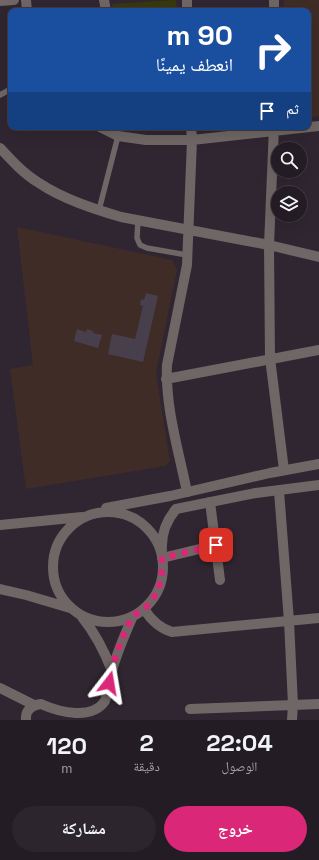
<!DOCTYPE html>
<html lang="ar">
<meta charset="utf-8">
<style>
body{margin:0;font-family:"Space Grotesk","Noto Naskh Arabic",sans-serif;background:#2c252d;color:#f1f3f6;direction:rtl;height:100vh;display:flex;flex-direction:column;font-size:15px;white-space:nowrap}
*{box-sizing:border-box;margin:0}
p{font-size:13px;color:#a3a1a7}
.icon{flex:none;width:22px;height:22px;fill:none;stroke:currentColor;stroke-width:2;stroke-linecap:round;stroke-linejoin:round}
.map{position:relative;height:720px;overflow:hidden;direction:ltr}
.drawer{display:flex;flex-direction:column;background:#241c25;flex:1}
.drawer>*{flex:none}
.hud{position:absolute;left:8px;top:8px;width:303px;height:122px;border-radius:8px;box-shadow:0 4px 16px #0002,0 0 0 1px #413a42;direction:rtl;background:#1a4fa0;color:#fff;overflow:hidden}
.fabs{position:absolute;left:271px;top:142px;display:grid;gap:8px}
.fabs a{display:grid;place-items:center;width:36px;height:36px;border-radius:50%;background:#241c25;box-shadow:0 4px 16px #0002,0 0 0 1px #413a42;font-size:20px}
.pin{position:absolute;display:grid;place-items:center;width:34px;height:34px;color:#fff;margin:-17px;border-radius:8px;box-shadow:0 2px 6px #0006}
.me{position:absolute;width:44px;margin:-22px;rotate:14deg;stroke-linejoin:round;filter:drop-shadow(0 0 3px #0008)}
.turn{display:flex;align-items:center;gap:14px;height:84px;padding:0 12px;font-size:18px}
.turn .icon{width:52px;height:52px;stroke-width:2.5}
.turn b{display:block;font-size:28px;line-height:34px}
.then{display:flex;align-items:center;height:38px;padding:0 12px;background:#0003;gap:8px;font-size:15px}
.eta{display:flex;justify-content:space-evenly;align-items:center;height:68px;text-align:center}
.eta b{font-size:24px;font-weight:800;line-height:28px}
.action{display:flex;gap:8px;margin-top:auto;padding:8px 12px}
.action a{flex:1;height:46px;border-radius:24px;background:#db2777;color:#fff;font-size:16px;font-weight:800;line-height:46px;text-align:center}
.action a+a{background:#2c252d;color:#f1f3f6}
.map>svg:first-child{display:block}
</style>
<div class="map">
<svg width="319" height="720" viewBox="0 0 319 720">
<rect width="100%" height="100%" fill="#302631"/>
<!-- education -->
<path fill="#3f2c27" d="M284 0H319V116L308 118V11H283Z
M17 227 172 260 177 270 156 373 170 461 165 466 26 489 10 369 33 365Z"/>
<!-- green -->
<path fill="#38390b" d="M176 0 177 11H113L112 4Z"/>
<!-- building -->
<path fill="#483f4c" d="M146 293 158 296 143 362 108 354 112 334 135 339 143 306 140 305 141 299 144 300Z
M77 329 86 332 87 329 93 331V333L102 335 98 348 74 341Z"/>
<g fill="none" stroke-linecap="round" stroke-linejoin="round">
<!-- service -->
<path stroke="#6f6665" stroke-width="5.5" d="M0 95 11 89
M99 210 118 136
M138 220 137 238 140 245 147 248 187 255"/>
<!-- minor -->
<path stroke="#6f6665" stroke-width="10" d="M26 0 27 11
M104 0 106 11
M187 0V11
M0 1 14 0
M274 11V0
M100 127 118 136 146 140H192L319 126
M274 127 269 245 270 358 284 470
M0 148C12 161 24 174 39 183 63 199 94 209 121 217L269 245 319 257
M166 379 319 350
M279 491 289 621 293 705 292 720
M187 492C179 452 165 407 167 365L187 265 192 140 191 127
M210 502 220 580
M162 558 216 545
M144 609C151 620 159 628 172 632L319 618
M0 688 34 705
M190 709 319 704"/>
<!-- tertiary -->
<path stroke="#6f6665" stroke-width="10" d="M106 508 170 496 270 473 319 464
M53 567a55 55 0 1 1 110 0a55 55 0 1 1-110 0Z
M0 525 82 517
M162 550C161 534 166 521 176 509L256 493 319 485
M0 589 26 595 70 608
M82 617C95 633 104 650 112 671
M26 720C25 710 32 705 41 704 61 713 92 720 105 701 109 691 109 680 112 671 117 652 125 634 133 616"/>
</g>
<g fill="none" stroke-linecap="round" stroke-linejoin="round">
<!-- route -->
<path stroke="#db2777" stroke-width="7" stroke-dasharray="0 12.6" d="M109 683C113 661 121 638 132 618 134 614 140 612 144 609 159 596 163 577 162 558L216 545"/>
</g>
</svg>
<div class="fabs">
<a><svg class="icon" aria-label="search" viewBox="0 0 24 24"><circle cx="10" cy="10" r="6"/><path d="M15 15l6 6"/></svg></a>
<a><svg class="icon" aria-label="layers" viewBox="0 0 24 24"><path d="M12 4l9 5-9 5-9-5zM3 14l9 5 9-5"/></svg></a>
</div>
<div class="pin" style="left:216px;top:545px;background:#d93025"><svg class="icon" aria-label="arrive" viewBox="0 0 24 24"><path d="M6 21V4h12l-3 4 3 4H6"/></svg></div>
<svg class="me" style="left:109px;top:683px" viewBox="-20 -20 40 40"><path d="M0-17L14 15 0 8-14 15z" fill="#db2777" stroke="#fff" stroke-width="4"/></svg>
<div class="hud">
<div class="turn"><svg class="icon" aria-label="right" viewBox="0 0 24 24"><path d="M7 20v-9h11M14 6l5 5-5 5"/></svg><div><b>90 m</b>انعطف يمينًا</div></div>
<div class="then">ثم<svg class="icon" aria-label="arrive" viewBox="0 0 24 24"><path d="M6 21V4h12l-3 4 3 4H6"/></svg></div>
</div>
</div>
<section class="drawer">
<div class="eta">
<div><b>22:04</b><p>الوصول</p></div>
<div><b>2</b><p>دقيقة</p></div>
<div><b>120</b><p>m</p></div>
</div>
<div class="action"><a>خروج</a><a>مشاركة</a></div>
</section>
